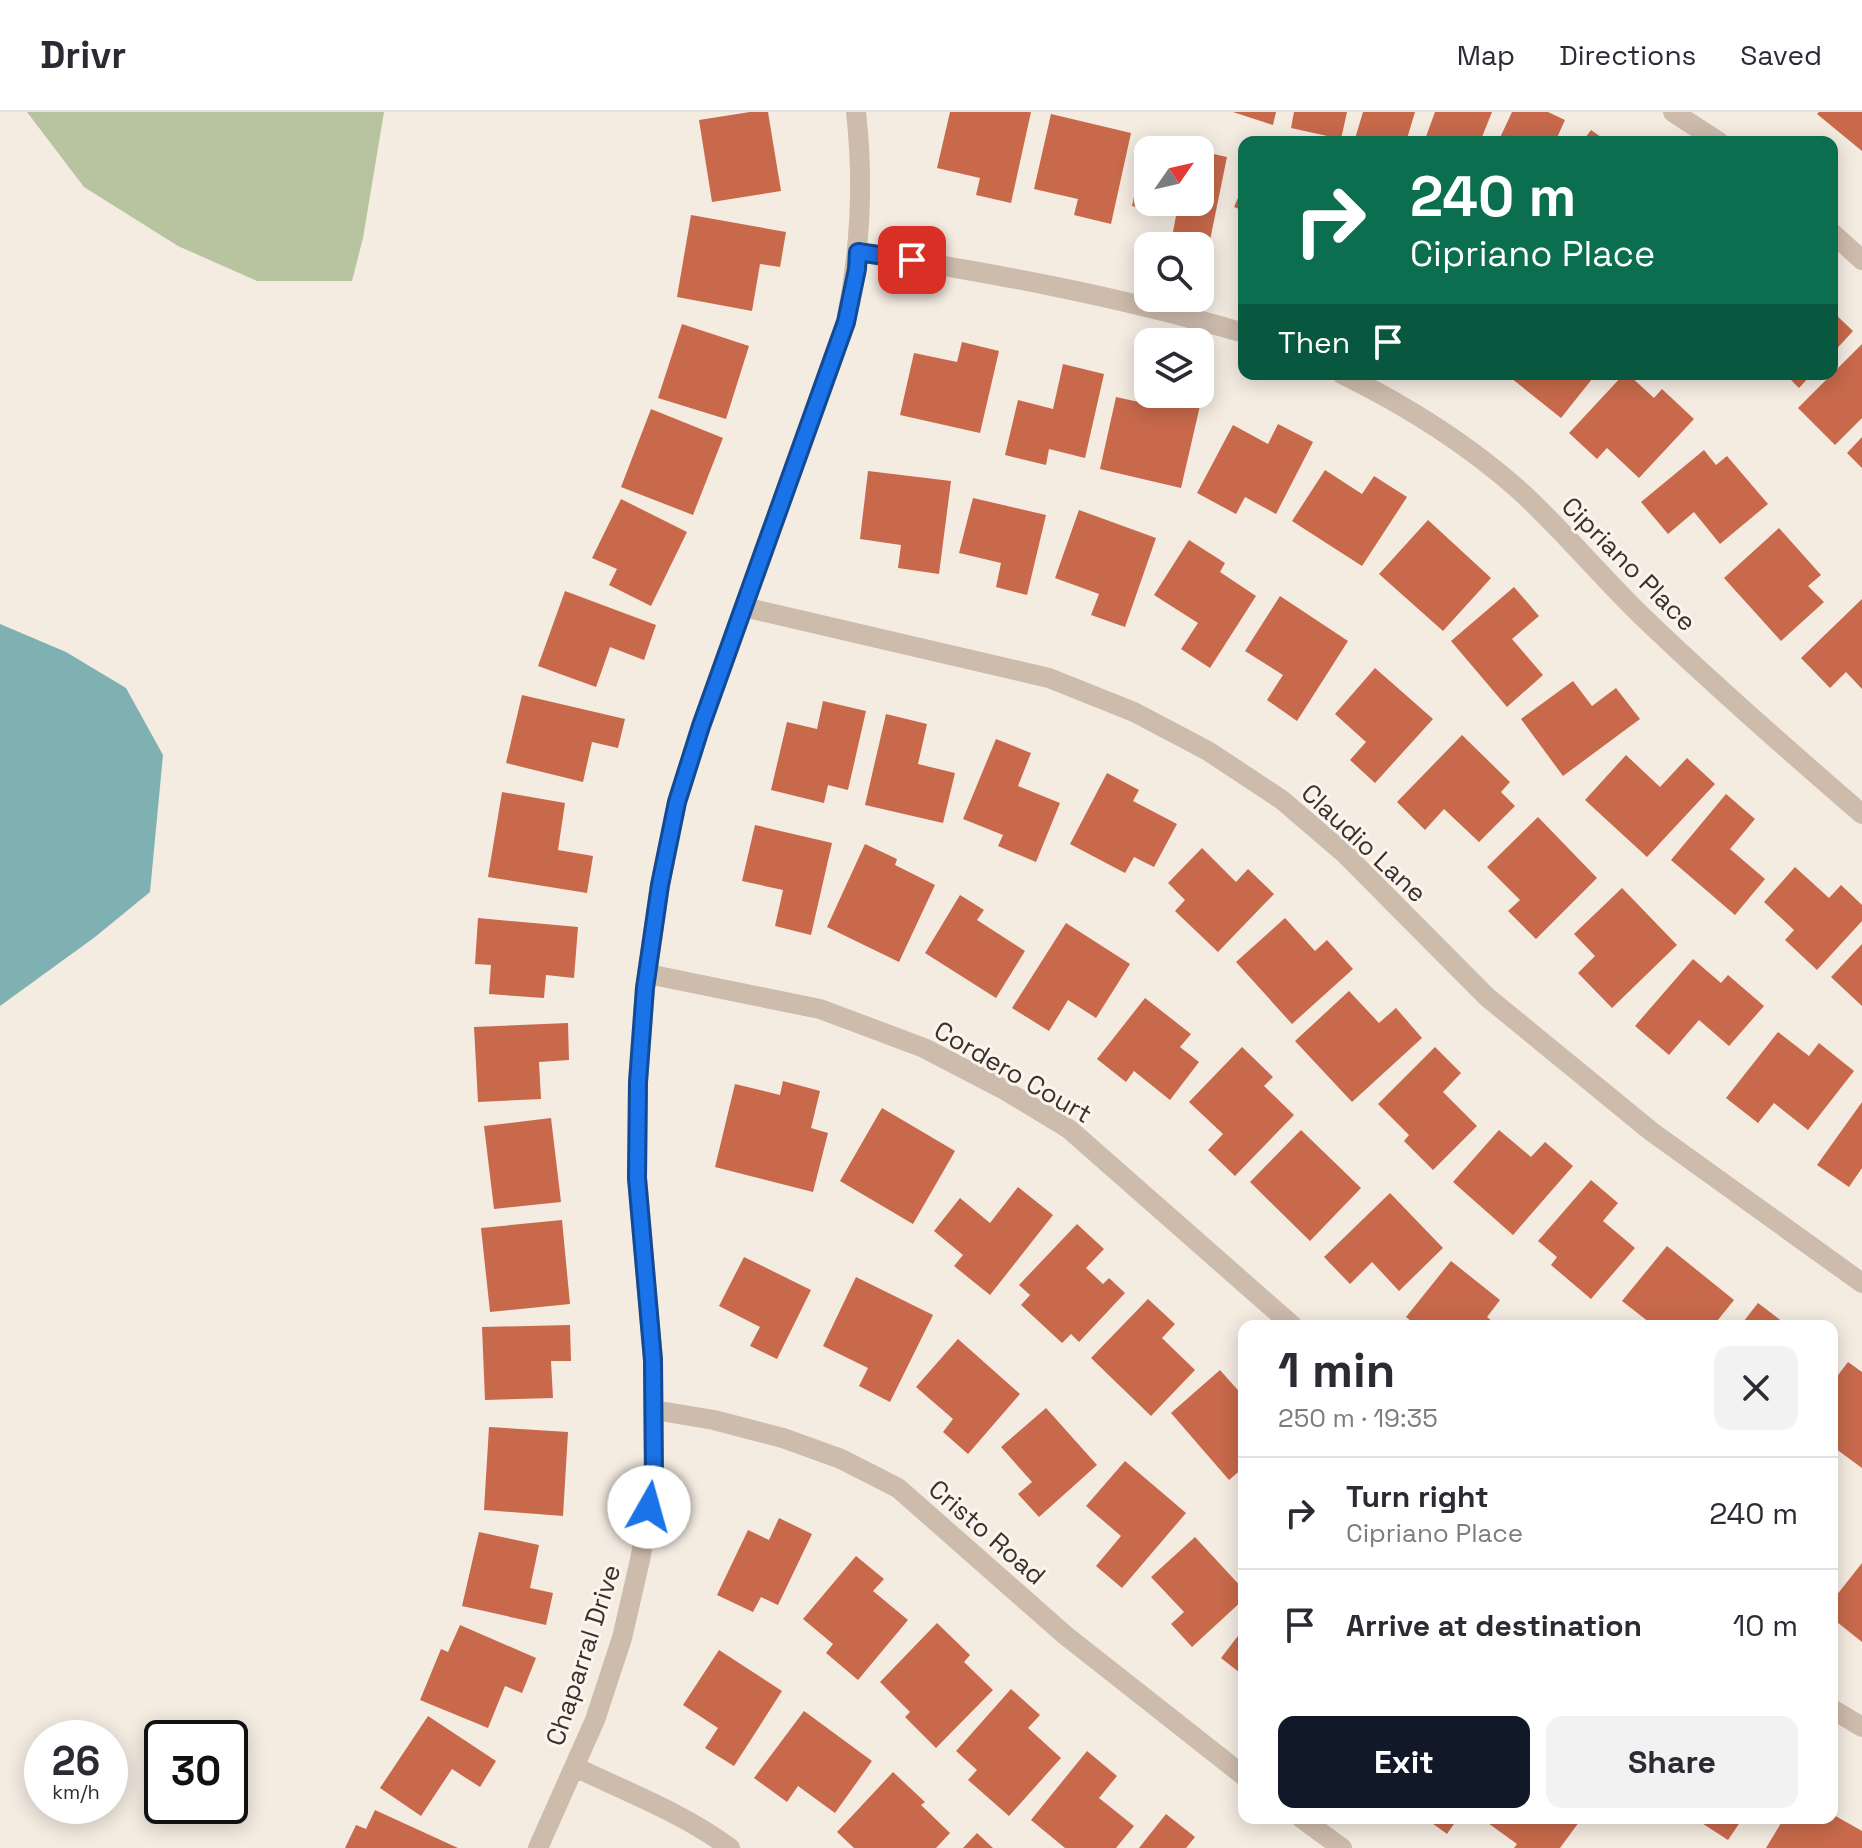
<!DOCTYPE html>
<meta charset="utf-8">
<style>
body{margin:0;font-family:"Space Grotesk",sans-serif;background:#f2f2f3;color:#2b2b33;height:100vh;display:flex;flex-direction:column;font-size:30px;white-space:nowrap}
*{box-sizing:border-box;margin:0}
p{font-size:26px;color:#7c7c81}
.icon{flex:none;width:44px;height:44px;fill:none;stroke:currentColor;stroke-width:2;stroke-linecap:round;stroke-linejoin:round}
.map{position:relative;flex:1;overflow:hidden}
.drawer{position:absolute;left:1238px;top:1208px;width:600px;height:504px;display:flex;flex-direction:column;background:#fff;border-radius:16px;box-shadow:0 4px 20px #0003}
.drawer>*{flex:none}
.guide{position:absolute;left:1238px;top:24px;width:600px;height:244px;border-radius:16px;box-shadow:0 4px 20px #0003;background:#0b6e4f;color:#fff;overflow:hidden}
.needle{width:52px;rotate:56deg}
.fabs{position:absolute;left:1134px;top:24px;display:grid;gap:16px}
.fabs a{display:grid;place-items:center;width:80px;height:80px;border-radius:16px;background:#fff;box-shadow:0 4px 20px #0003;font-size:40px}
.speed{position:absolute;left:24px;top:1608px;display:flex;gap:16px;font-size:40px;font-weight:700;text-align:center}
.speed>*{display:grid;place-content:center;width:104px;height:104px;border-radius:50%;background:#fff;box-shadow:0 4px 20px #0003;line-height:1}
.speed small{font-size:20px;font-weight:400}
.speed .limit{border:4px solid #111;border-radius:12px;background:#fff;color:#111}
.pin{position:absolute;display:grid;place-items:center;width:68px;height:68px;color:#fff;margin:-34px;border-radius:16px;box-shadow:0 4px 12px #0006}
.me{position:absolute;width:88px;margin:-44px;rotate:7deg;stroke-linejoin:round;filter:drop-shadow(0 0 6px #0008)}
.turn{display:flex;align-items:center;gap:28px;height:168px;padding:0 40px;font-size:36px}
.turn .icon{width:104px;height:104px;stroke-width:2.5}
.turn b{display:block;font-size:56px;line-height:68px}
.then{display:flex;align-items:center;height:76px;padding:0 40px;background:#0003;gap:16px;font-size:30px}
.round{display:grid;place-items:center;flex:none;width:84px;height:84px;border-radius:16px;background:#f2f2f3}
.summary{display:flex;align-items:center;justify-content:space-between;height:136px;padding:0 40px}
h1{font-size:48px;font-weight:700;line-height:60px}
.action{display:flex;gap:16px;margin-top:auto;padding:16px 40px}
.action a{flex:1;height:92px;border-radius:16px;background:#111827;color:#fff;font-size:32px;font-weight:700;line-height:92px;text-align:center}
.action a+a{background:#f2f2f3;color:#2b2b33}
ul{padding:0;list-style:none}
li{display:flex;align-items:center;gap:24px;height:112px;padding:0 40px;border-top:2px solid #e1e1e2}
li div{flex:1}
li b{display:block;font-size:30px}
li em{font-style:normal}
header{display:flex;align-items:center;gap:48px;box-sizing:border-box;height:112px;padding:0 40px;background:#fff;border-bottom:2px solid #e1e1e2}
header strong{font-size:38px}
nav{display:flex;gap:44px;margin-inline-start:auto;font-size:28px}
.map>svg:first-child{display:block}
</style>
<header>
<strong>Drivr</strong>
<nav><a>Map</a><a>Directions</a><a>Saved</a></nav>
</header>
<div class="map">
<svg width="1862" height="1736" viewBox="0 0 1862 1736">
<rect width="100%" height="100%" fill="#f4ebe1"/>
<!-- green -->
<path fill="#b8c4a0" d="M27 0H384L363 126 352 169H257L178 134 84 75Z"/>
<!-- water -->
<path fill="#7fb0b2" d="M0 512 66 540 126 576 163 643 150 780 95 825 0 894Z"/>
<!-- building -->
<path fill="#c8694b" d="M750 0H768L781 79 712 90 699 8Z
M950 0H1031L1011 91 976 83 980 66 937 56Z
M1233 0H1276L1273 13Z
M1294 0H1347L1341 27 1291 16Z
M1363 0H1415L1406 30H1354Z
M1435 0H1492L1480 30H1424Z
M1512 0H1548L1565 8 1555 30H1498Z
M1819 0H1862V39L1817 2Z
M1051 2 1131 21 1111 112 1074 103 1078 87 1034 77Z
M1591 18 1608 30H1582Z
M1146 28 1188 37 1148 38V90H1200V39L1227 45 1209 133 1172 125 1176 104 1132 94Z
M1244 72V99L1234 95Z
M691 103 786 120 780 155 760 152 752 199 677 185Z
M1832 199 1853 219 1832 242Z
M682 212 749 234 726 307 658 286Z
M962 230 999 239 980 321 900 303 914 241 957 250Z
M1862 232V306L1835 333 1798 296Z
M1063 252 1104 262 1085 346 1049 337 1046 353 1005 343 1018 288 1053 297Z
M1506 262H1596L1561 306Z
M1624 262H1628L1654 286 1662 277 1694 307 1639 366 1607 336 1597 347 1569 321Z
M1785 262H1812L1799 276Z
M1165 282H1187L1202 285 1181 376 1100 357 1116 285 1162 295Z
M651 297 723 326 693 403 621 375Z
M1278 312 1313 330 1276 402 1245 385 1236 402 1197 381 1233 313 1268 332Z
M1862 325V356L1847 341Z
M1704 338 1716 353 1727 344 1768 392 1720 432 1694 400 1668 422 1641 390Z
M1325 358 1362 382 1374 364 1407 385 1362 454 1292 409Z
M868 359 951 369 939 462 898 456 901 433 860 427Z
M973 386 1046 403 1027 483 996 475 1001 451 959 441Z
M621 387 687 420 651 494 609 473 617 457 592 446Z
M1079 398 1156 426 1125 515 1091 503 1099 482 1055 466Z
M1428 408 1491 466 1443 519 1379 462Z
M1779 416 1821 463 1808 474 1824 490 1781 529 1724 466Z
M1189 428 1225 451 1220 460 1256 484 1210 556 1181 537 1198 511 1154 483Z
M1514 475 1539 504 1512 527 1543 563 1507 595 1451 529Z
M565 479 656 513 644 548 610 535 596 575 538 554Z
M1280 484 1348 529 1297 609 1267 588 1283 563 1245 539Z
M1862 487V577L1846 560 1830 576 1801 546Z
M1375 556 1433 607 1375 671 1350 648 1366 630 1335 602Z
M1573 569 1592 594 1616 576 1640 607 1563 664 1521 607Z
M522 583 625 607 618 636 592 630 583 670 506 651Z
M823 589 866 599 848 678 828 673 824 691 771 678 787 610 817 617Z
M886 602 927 612 918 652 955 661 943 711 865 693Z
M1462 623 1510 670 1501 680 1515 694 1479 730 1444 697 1425 718 1397 690Z
M996 627 1031 641 1018 674 1060 691 1036 750 998 734 1003 723 963 707Z
M1626 643 1660 675 1687 646 1715 672 1647 745 1585 688Z
M1107 661 1139 678 1133 689 1177 712 1154 755 1134 745 1125 761 1070 732Z
M502 680 565 691 558 738 593 744 587 781 488 765Z
M1726 682 1755 707 1730 737 1765 767 1735 803 1671 748Z
M1538 705 1597 766 1536 827 1508 799 1520 788 1487 755Z
M755 713 832 731 811 823 775 814 783 778 742 769Z
M865 732 897 747 895 753 935 773 899 850 827 815Z
M1202 736 1236 770 1248 757 1274 782 1218 840 1175 799 1185 788 1168 771Z
M1795 755 1829 786 1841 773 1862 793V809L1817 858 1785 828 1794 818 1764 790Z
M1622 776 1677 833 1612 896 1578 861 1595 844 1574 822Z
M960 783 984 798 977 808 1025 839 996 886 925 841Z
M478 806 578 815 574 866 546 863 544 886 489 882 491 853 475 852Z
M1285 806 1315 839 1327 828 1353 857 1292 912 1236 850Z
M1066 811 1130 852 1096 906 1068 888 1049 919 1012 896Z
M1862 832V894L1831 865Z
M1693 847 1721 871 1728 863 1764 894 1729 934 1699 908 1669 943 1635 914Z
M1349 879 1379 911 1396 896 1422 926 1352 990 1295 929Z
M1145 886 1191 922 1180 935 1199 950 1170 988 1134 959 1126 970 1097 947Z
M568 911 569 948 539 950 541 987 478 990 474 915Z
M1778 920 1809 944 1819 931 1854 959 1808 1018 1774 991 1758 1011 1726 986Z
M1242 935 1273 965 1264 974 1294 1003 1235 1064 1208 1038 1223 1022 1189 990Z
M1435 935 1461 961 1443 980 1477 1014 1433 1058 1404 1029 1409 1023 1378 992Z
M783 969 820 979 811 1016 828 1021 813 1080 715 1055 735 972 780 983Z
M1862 990V1056L1849 1075 1817 1053Z
M882 996 955 1039 913 1112 840 1069Z
M551 1006 561 1090 494 1097 484 1014Z
M1301 1018 1361 1076 1310 1129 1250 1070Z
M1499 1018 1531 1045 1545 1030 1573 1054 1513 1123 1453 1070Z
M1591 1068 1618 1091 1603 1109 1635 1136 1591 1187 1551 1153 1557 1145 1538 1129Z
M1018 1075 1053 1103 990 1183 954 1154 963 1143 934 1119 960 1086 990 1111Z
M1390 1081 1443 1136 1399 1179 1372 1150 1350 1172 1324 1145Z
M562 1108 570 1192 490 1200 481 1116Z
M1077 1112 1104 1137 1086 1156 1103 1172 1109 1166 1125 1181 1079 1230 1071 1222 1062 1231 1021 1193 1030 1183 1019 1173Z
M1667 1134 1734 1188 1713 1214H1654L1622 1189Z
M744 1145 811 1178 777 1247 750 1234 760 1215 719 1194Z
M1451 1149 1500 1188 1487 1205 1498 1214H1417L1406 1205Z
M856 1165 933 1203 890 1290 859 1274 868 1256 823 1234Z
M1148 1187 1175 1212 1162 1226 1195 1258 1151 1304 1091 1246Z
M1758 1191 1788 1214H1740Z
M570 1213 571 1249H551L553 1286 485 1288 482 1215Z
M958 1227 1020 1282 968 1342 943 1320 953 1307 916 1275Z
M1848 1250 1862 1260V1356L1832 1334V1271Z
M1220 1258 1244 1285V1355L1229 1368 1171 1301Z
M1046 1296 1097 1353 1039 1405 1018 1382 1032 1370 1001 1335Z
M489 1315 568 1320 563 1404 484 1398Z
M1125 1349 1186 1401 1122 1476 1096 1454 1121 1424 1086 1394Z
M779 1406 812 1422 778 1493 761 1485 753 1500 717 1483 748 1418 769 1428Z
M479 1420 539 1433 530 1476 553 1481 546 1513 462 1494Z
M1195 1425 1244 1478V1487L1192 1535 1171 1512 1184 1500 1151 1465Z
M856 1444 884 1467 873 1479 908 1508 858 1568 826 1541 833 1532 803 1507Z
M1862 1451V1530L1832 1506V1489Z
M937 1511 970 1543 964 1550 993 1578 936 1636 905 1605 910 1600 880 1570Z
M460 1513 536 1546 522 1581 505 1574 488 1616 420 1588 441 1537 448 1540Z
M1244 1516V1564L1221 1546Z
M719 1538 782 1579 734 1654 705 1636 718 1616 683 1593Z
M1011 1577 1040 1603 1028 1616 1061 1646 1009 1704 968 1668 977 1658 956 1639Z
M804 1599 872 1649 835 1701 798 1674 787 1690 754 1666Z
M428 1604 496 1649 480 1675 452 1657 421 1704 380 1676Z
M1087 1639 1117 1664 1099 1686 1134 1714 1116 1736H1065L1031 1708Z
M893 1660 925 1690 921 1693 950 1721 936 1736H854L837 1720Z
M375 1698 458 1736H345L356 1713 366 1717Z
M1166 1702 1195 1725 1186 1736H1139Z
M1832 1702 1862 1719V1736H1766L1784 1706H1832Z
M1425 1706H1458L1447 1722Z
M1481 1706H1582L1560 1736H1514L1517 1732Z
M1694 1706H1743L1728 1728Z
M977 1721 993 1736H963Z"/>
<g fill="none" stroke-linecap="round" stroke-linejoin="round">
<!-- street -->
<path stroke="#cdbbac" stroke-width="20" d="M1673 0 1719 30
M1832 121 1862 148
M858 140C988 160 1118 184 1244 221
M1342 262C1405 293 1466 331 1519 378 1564 419 1602 466 1646 508 1716 575 1789 639 1862 702
M744 495 1049 566 1134 600 1208 639 1282 688 1345 742 1487 885 1652 1020 1862 1171
M648 862 820 897 924 936 1003 977 1069 1017 1293 1214
M654 1298 714 1308 783 1326 841 1347 898 1376 1065 1523 1244 1664
M1832 1597 1862 1615
M575 1655C627 1680 683 1701 730 1736
M1301 1706 1342 1736
M538 1736 595 1608 622 1526 640 1448 654 1368 653 1248 637 1066 638 970 645 876 660 773 677 690 701 614 846 210C860 141 864 70 856 0"/>
</g>
<g fill="none" stroke-linecap="round" stroke-linejoin="round">
<defs>
<path id="route" d="M649 1395 654 1368 653 1248 637 1066 638 970 645 876 660 773 677 690 701 614 846 210 857 157 858 140 912 148"/>
</defs>
<!-- route casing -->
<use href="#route" stroke="#114b97" stroke-width="20"/>
<!-- route -->
<use href="#route" stroke="#1a73e8" stroke-width="14"/>
</g>
<g text-anchor="middle" stroke-width="6" stroke-linejoin="round" paint-order="stroke">
<!-- street labels -->
<g font-size="26" fill="#3b302b" stroke="#fbf5ee">
<text transform="translate(1629 452) rotate(45)" y="9">Cipriano Place</text>
<text transform="translate(1364 731) rotate(43)" y="9">Claudio Lane</text>
<text transform="translate(1013 960) rotate(30)" y="9">Cordero Court</text>
<text transform="translate(987 1420) rotate(41)" y="9">Cristo Road</text>
<text transform="translate(583 1543) rotate(-72)" y="9">Chaparral Drive</text>
</g>
</g>
</svg>
<div class="fabs">
<a><svg class="needle" viewBox="-14 -14 28 28"><path d="M0-13l5 13h-10z" fill="#e53935"/><path d="M0 13l5-13h-10z" fill="#7c7c81"/></svg></a>
<a><svg class="icon" aria-label="search" viewBox="0 0 24 24"><circle cx="10" cy="10" r="6"/><path d="M15 15l6 6"/></svg></a>
<a><svg class="icon" aria-label="layers" viewBox="0 0 24 24"><path d="M12 4l9 5-9 5-9-5zM3 14l9 5 9-5"/></svg></a>
</div>
<div class="speed"><div>26<small>km/h</small></div><div class="limit">30</div></div>
<div class="pin" style="left:912px;top:148px;background:#d93025"><svg class="icon" aria-label="arrive" viewBox="0 0 24 24"><path d="M6 21V4h12l-3 4 3 4H6"/></svg></div>
<svg class="me" style="left:649px;top:1395px" viewBox="-20 -20 40 40"><circle r="19" fill="#fff"/><path d="M0-13L10 11 0 6-10 11z" fill="#1a73e8"/></svg>
<div class="guide">
<div class="turn"><svg class="icon" aria-label="right" viewBox="0 0 24 24"><path d="M7 20v-9h11M14 6l5 5-5 5"/></svg><div><b>240 m</b>Cipriano Place</div></div>
<div class="then">Then<svg class="icon" aria-label="arrive" viewBox="0 0 24 24"><path d="M6 21V4h12l-3 4 3 4H6"/></svg></div>
</div>
<section class="drawer">
<div class="summary"><div><h1>1 min</h1><p>250 m · 19:35</p></div><a class="round"><svg class="icon" aria-label="close" viewBox="0 0 24 24"><path d="M6 6l12 12M18 6L6 18"/></svg></a></div>
<ul>
<li><svg class="icon" aria-label="right" viewBox="0 0 24 24"><path d="M7 20v-9h11M14 6l5 5-5 5"/></svg><div><b>Turn right</b><p>Cipriano Place</p></div><em>240 m</em></li>
<li><svg class="icon" aria-label="arrive" viewBox="0 0 24 24"><path d="M6 21V4h12l-3 4 3 4H6"/></svg><div><b>Arrive at destination</b></div><em>10 m</em></li>
</ul>
<div class="action"><a>Exit</a><a>Share</a></div>
</section>
</div>
